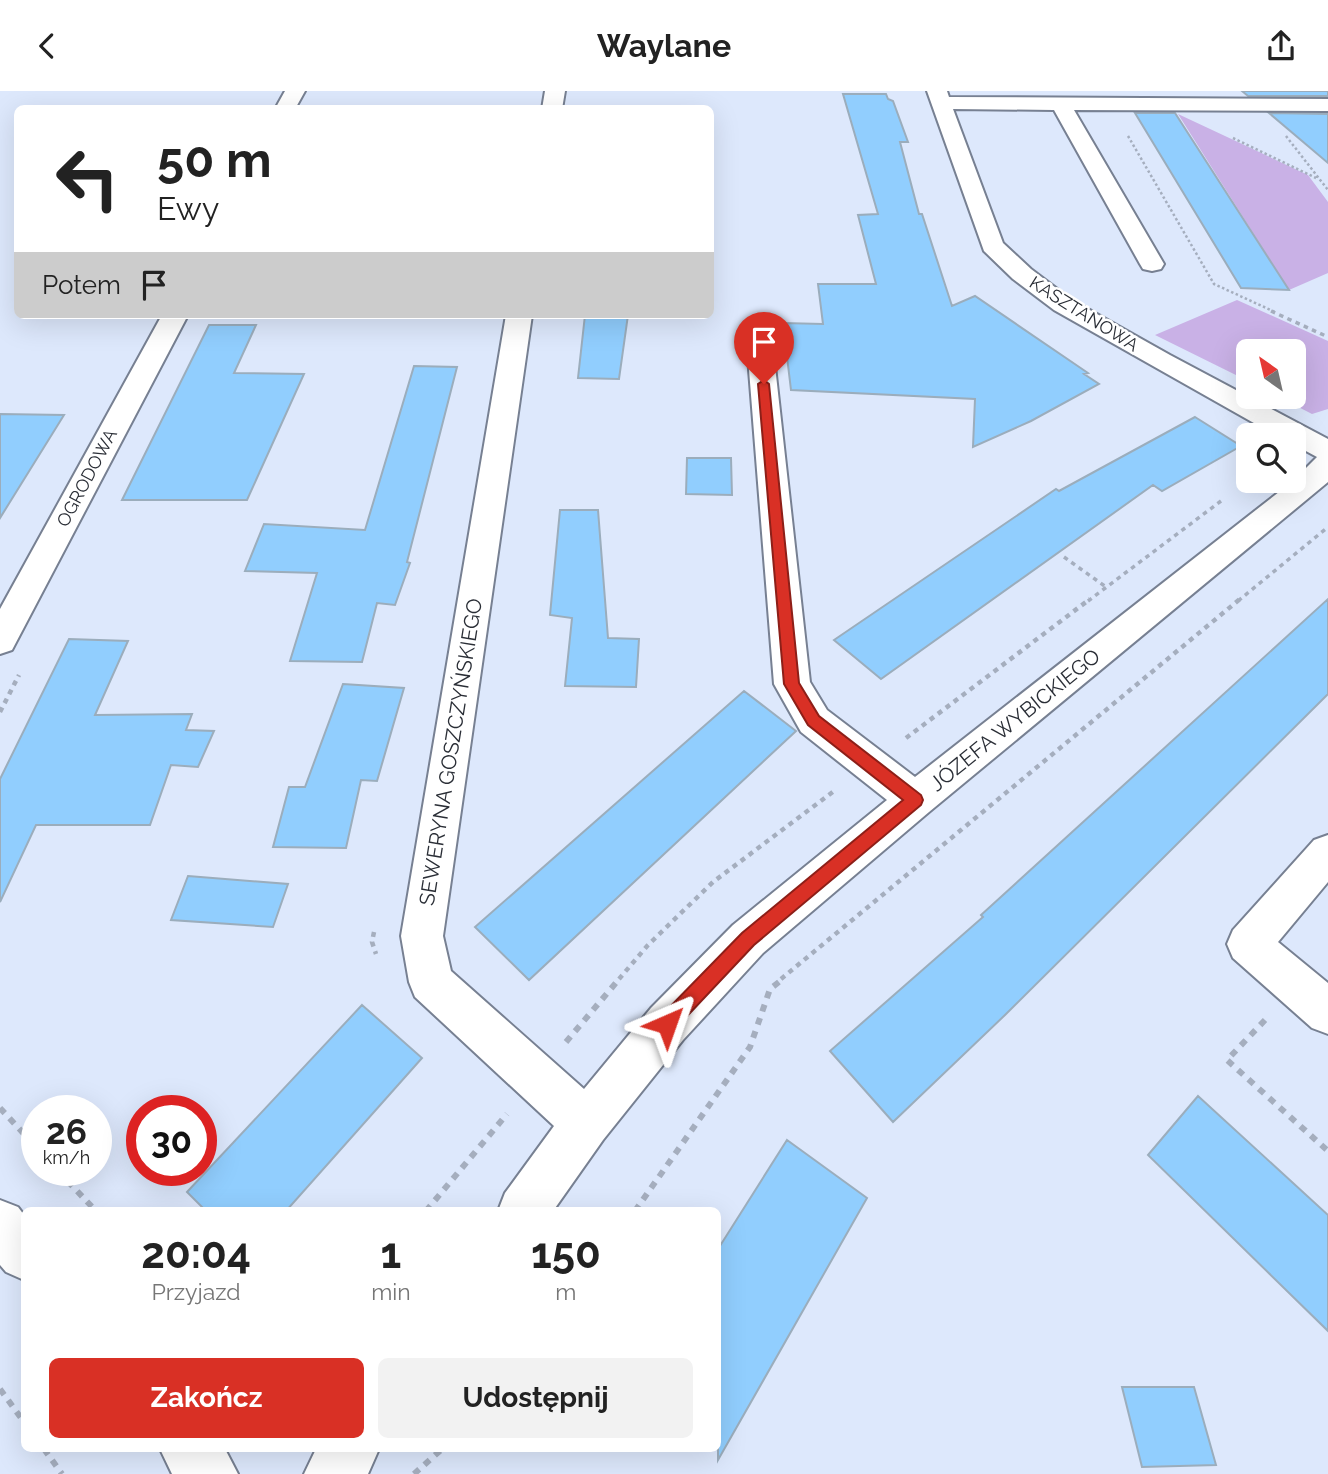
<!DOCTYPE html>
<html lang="pl">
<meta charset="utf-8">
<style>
body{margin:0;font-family:Raleway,sans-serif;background:#f2f2f2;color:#222;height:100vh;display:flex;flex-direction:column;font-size:26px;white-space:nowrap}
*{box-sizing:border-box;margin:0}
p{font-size:23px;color:#767676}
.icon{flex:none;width:38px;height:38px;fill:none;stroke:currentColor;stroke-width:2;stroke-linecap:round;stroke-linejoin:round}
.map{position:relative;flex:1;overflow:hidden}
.panel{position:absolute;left:21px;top:1116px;width:700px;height:245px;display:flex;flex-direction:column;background:#fff;border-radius:10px;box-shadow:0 7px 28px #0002}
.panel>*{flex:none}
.top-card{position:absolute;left:14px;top:14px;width:700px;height:214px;border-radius:10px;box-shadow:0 7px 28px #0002;background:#fff;color:#222;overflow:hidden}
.needle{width:46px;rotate:326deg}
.controls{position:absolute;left:1236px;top:248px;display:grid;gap:14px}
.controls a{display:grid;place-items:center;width:70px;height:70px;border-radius:10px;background:#fff;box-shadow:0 7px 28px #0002;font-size:35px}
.speed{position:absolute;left:21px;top:1004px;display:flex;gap:14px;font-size:35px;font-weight:700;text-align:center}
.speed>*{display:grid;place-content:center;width:91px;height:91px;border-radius:50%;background:#fff;box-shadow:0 7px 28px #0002;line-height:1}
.speed small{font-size:18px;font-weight:400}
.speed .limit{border:10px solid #d22;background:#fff;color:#111}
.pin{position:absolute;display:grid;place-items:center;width:60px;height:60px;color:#fff;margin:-72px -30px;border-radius:50% 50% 50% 0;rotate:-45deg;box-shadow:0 0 7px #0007}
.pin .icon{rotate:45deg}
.me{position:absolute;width:77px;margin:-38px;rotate:43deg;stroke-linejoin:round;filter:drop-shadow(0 0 5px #0008)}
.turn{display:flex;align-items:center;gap:24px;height:147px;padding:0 28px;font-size:32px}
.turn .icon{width:91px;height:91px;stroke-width:2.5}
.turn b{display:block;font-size:49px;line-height:60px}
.then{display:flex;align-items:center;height:66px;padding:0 28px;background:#0003;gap:14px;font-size:26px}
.eta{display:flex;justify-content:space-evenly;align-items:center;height:119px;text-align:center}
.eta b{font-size:42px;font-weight:700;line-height:49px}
.button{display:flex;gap:14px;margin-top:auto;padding:14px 28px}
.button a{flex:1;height:80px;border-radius:10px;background:#d93025;color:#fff;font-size:28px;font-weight:700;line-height:80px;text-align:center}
.button a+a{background:#f2f2f2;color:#222}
header{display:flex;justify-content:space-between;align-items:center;height:91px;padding:0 28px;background:#fff;font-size:32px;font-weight:700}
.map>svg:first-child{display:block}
</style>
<header><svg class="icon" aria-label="back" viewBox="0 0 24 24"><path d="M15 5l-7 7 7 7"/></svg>Waylane<svg class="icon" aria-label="share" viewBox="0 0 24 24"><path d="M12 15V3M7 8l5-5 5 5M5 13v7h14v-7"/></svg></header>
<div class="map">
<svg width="1328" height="1383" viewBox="0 0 1328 1383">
<rect width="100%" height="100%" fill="#dde8fc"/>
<!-- green -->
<path fill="#c9b1e6" d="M1178 23 1308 84 1328 111V182L1289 199Z
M1237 209 1328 250V318L1312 323 1279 306H1293V261H1248V290L1155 244Z"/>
<!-- building -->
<path fill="#91cefe" stroke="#9badbc" stroke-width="2" d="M1242 0H1328V5H1248Z
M843 3H886L888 8 893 10 908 51H900L919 123H922L952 215 975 205 1088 282 1084 283 1099 293 1031 330 973 356 975 308 791 299 783 232 823 233 818 193H876L858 124 878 123Z
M1135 22H1175L1289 199 1241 197Z
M1269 22 1328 23V72Z
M585 224H628L619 288 578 287Z
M209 234H256L234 282 304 283 247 409H122Z
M414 275 457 276 407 471 410 472 395 514 377 512 362 571 290 570 317 482 245 480 264 433 365 439Z
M0 323 64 324 0 427Z
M1195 326 1241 355 1162 400 1153 394 881 588 834 549 1056 398 1059 400Z
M687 367H731L732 404 686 403Z
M560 419H598L608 547 639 548 636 596 565 595 572 527 550 524Z
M1328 508V603L1005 924 893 1031 830 960 983 826 981 824Z
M69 548 128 550 95 624 192 623 186 639 214 640 198 676 171 674 150 734H36L0 811V688Z
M343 593 404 597 377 690 361 689 346 757 273 756 289 696H305Z
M744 600 796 640 529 889 475 836Z
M188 785 288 793 273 836 171 829Z
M362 914 422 967 286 1120H206L187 1101Z
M1198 1005 1328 1124V1240L1148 1064Z
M787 1049 867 1107 718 1369V1158Z
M1122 1296H1194L1216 1374 1142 1376Z"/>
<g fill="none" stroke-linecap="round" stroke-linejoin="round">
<defs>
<path id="minor" d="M285 0H305L295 18H275Z
M545 0H565L562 18H542Z
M927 0H947L949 6 1328 8V20L1074 19 1164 173 1161 178 1152 180 1143 178 1140 173 1054 19 953 18 1003 152 1031 178 1072 209 1170 264 1328 348V391L929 721 763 862 683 949 603 1049 553 1120H498L505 1102 554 1035 415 906 409 891 401 845 506 224H532L443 845 451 880 584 998 651 917 733 834 887 709 801 641 774 593 748 266 752 260 761 258 770 260 774 266 810 591 827 619 915 686 1293 390 1317 366 1293 353V345H1277L1054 219 1013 188 984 160Z
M162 224H188L12 559 0 563V518Z
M1328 744V791L1278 851 1328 892V943L1312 937 1233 867 1227 853 1233 839 1314 749Z
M316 1358H379L368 1383H304Z"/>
<path id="tertiary" d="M0 1109 18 1116 24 1124V1189L6 1181 0 1174Z
M160 1358H225L238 1383H172Z"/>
</defs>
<!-- minor casing -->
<use href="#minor" stroke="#778092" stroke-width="4"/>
<!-- tertiary casing -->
<use href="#tertiary" stroke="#778092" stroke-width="4"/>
<!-- path-far3 -->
<path stroke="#a5aebe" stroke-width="2.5" stroke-dasharray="2.5 2.5" stroke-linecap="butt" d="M1128 45 1214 193 1275 221
M1286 45 1328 99
M1233 47 1316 87"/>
<!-- path-far2 -->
<path stroke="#a5aebe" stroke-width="3.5" stroke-dasharray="4.5 4.5" stroke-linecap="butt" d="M1271 220 1328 246
M1064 466 1106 496
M1088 510 1221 410
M1238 510 1328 436"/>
<!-- path-far1 -->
<path stroke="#a5aebe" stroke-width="4.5" stroke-dasharray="5 5" stroke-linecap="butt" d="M0 621 19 584
M906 647 1090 508
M374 841 372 851 376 863
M619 888 648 854 713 791 834 700
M781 888 1240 508"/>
<!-- path -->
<path stroke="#a5aebe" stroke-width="6" stroke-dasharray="7 7" stroke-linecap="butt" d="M1265 929 1227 969 1328 1060
M566 951 620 887
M0 1017 37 1057
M58 1080 96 1120
M426 1120 507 1023
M635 1120 750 956 770 898 784 887
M0 1298 24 1331
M44 1358 62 1383
M414 1383 442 1358"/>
<!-- minor -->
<use href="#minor" fill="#fff" fill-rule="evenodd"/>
<!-- tertiary -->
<use href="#tertiary" fill="#fff" fill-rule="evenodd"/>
</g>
<!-- route -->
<path fill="#d93025" stroke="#8d1f18" stroke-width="2" d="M764 289 769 293 799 592 819 625 921 704 923 709 921 714 754 854 674 939 667 942 660 939 658 933 660 926 742 842 903 709 808 634 784 593 758 293Z"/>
<g text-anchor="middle" stroke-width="5" stroke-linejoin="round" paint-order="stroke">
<!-- far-street labels -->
<g font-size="18" fill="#2a2e36" stroke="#fff">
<text transform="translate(1084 223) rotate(32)" y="6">KASZTANOWA</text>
<text transform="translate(87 387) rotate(-62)" y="6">OGRODOWA</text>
</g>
<!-- street labels -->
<g font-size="21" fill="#2a2e36" stroke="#fff">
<text transform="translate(1015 629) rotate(-39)" y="7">JÓZEFA WYBICKIEGO</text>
<text transform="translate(451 661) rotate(-81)" y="7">SEWERYNA GOSZCZYŃSKIEGO</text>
</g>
</g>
</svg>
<div class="controls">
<a><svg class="needle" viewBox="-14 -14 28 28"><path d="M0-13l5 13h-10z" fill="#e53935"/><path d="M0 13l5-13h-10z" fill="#767676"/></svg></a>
<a><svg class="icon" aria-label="search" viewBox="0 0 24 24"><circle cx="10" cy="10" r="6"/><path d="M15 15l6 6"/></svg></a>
</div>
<div class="speed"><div>26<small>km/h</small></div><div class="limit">30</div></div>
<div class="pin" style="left:764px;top:293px;background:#d93025"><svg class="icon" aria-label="arrive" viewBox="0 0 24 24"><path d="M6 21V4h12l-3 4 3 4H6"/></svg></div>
<svg class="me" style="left:667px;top:933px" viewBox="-20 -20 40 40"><path d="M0-17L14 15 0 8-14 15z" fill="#d93025" stroke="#fff" stroke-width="4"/></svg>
<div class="top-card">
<div class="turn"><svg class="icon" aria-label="left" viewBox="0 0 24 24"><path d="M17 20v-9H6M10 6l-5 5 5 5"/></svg><div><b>50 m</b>Ewy</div></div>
<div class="then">Potem<svg class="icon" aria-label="arrive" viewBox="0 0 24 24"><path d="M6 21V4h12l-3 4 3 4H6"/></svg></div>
</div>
<section class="panel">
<div class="eta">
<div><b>20:04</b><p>Przyjazd</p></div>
<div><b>1</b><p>min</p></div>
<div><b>150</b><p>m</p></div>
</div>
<div class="button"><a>Zakończ</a><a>Udostępnij</a></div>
</section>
</div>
